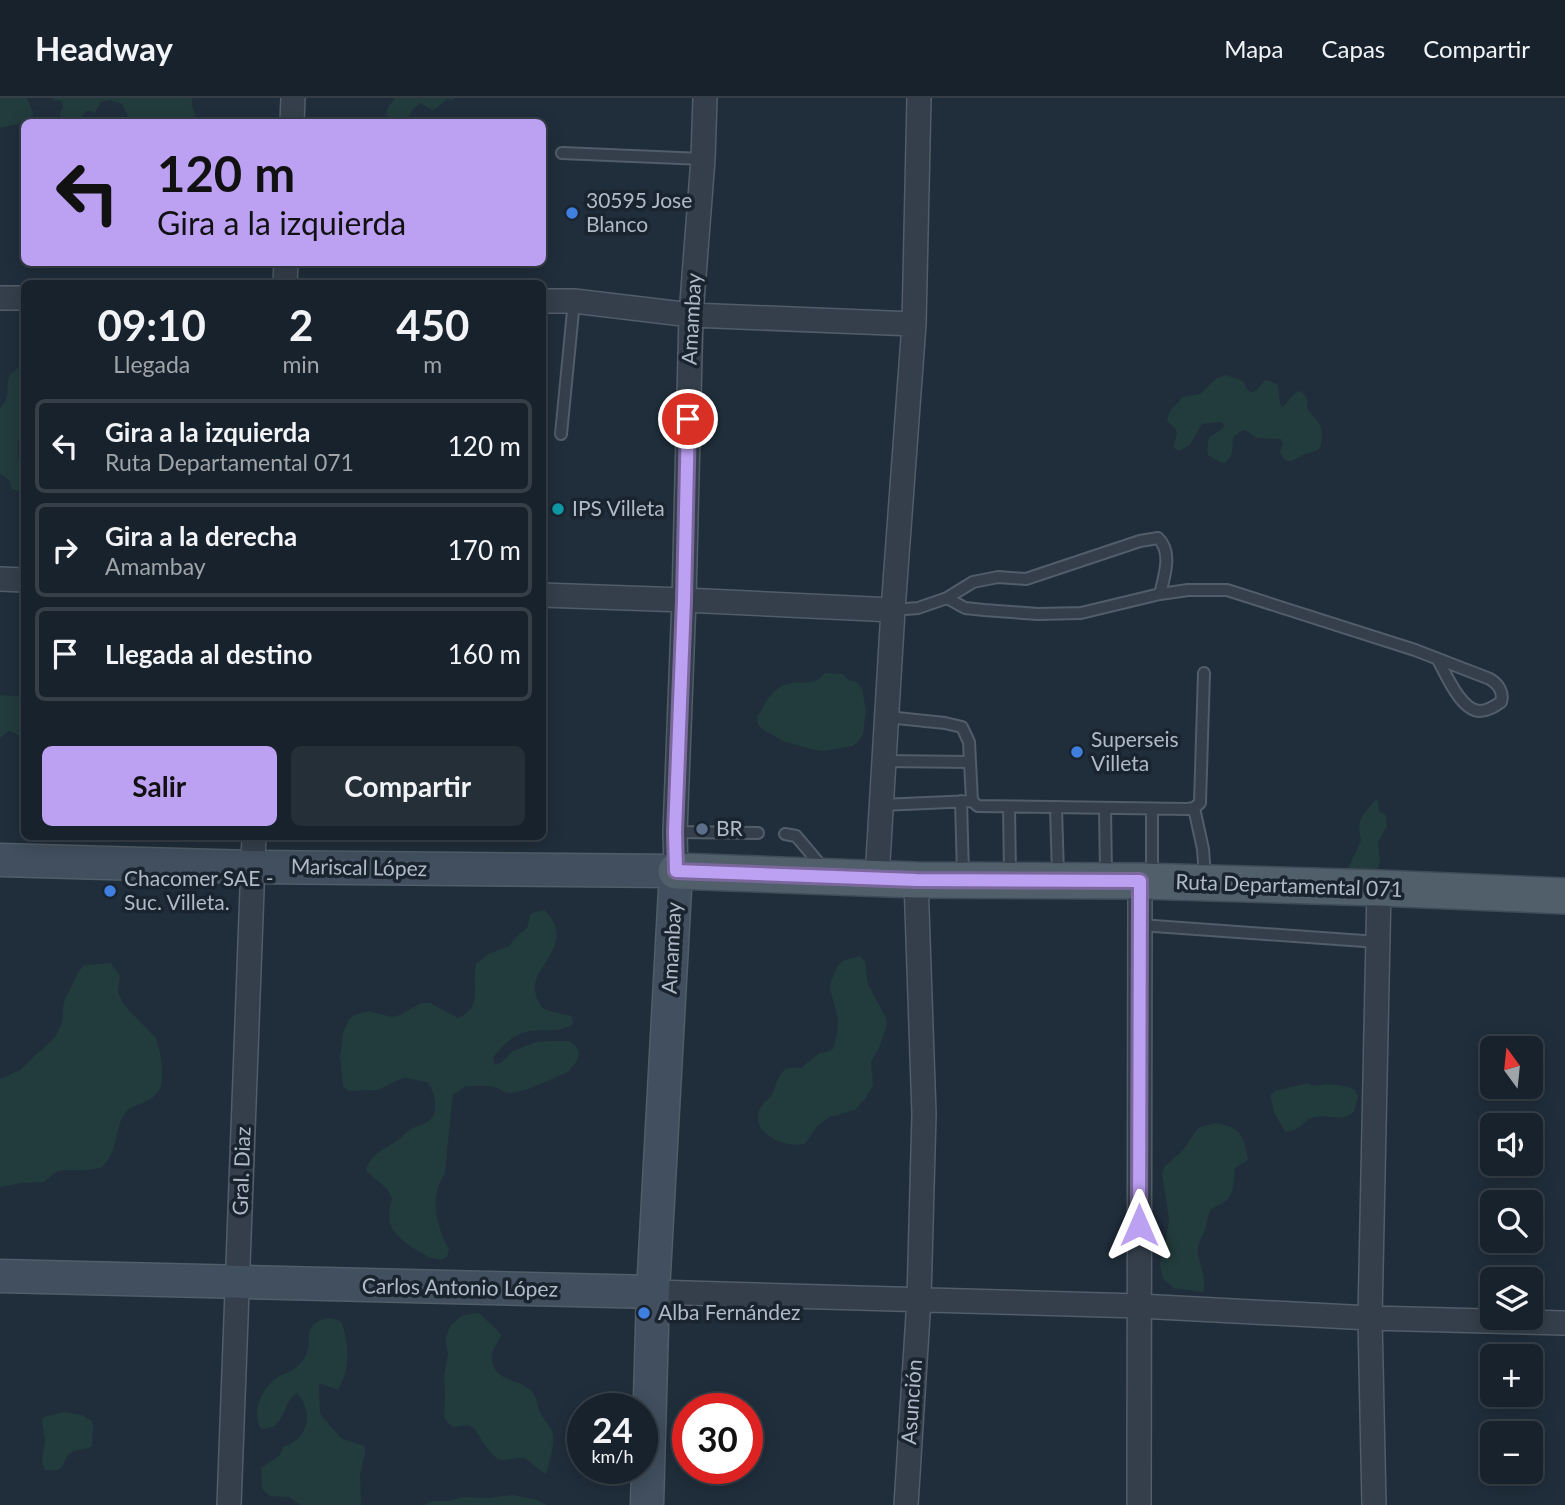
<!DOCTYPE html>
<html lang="es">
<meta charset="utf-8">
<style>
body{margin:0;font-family:Lato,sans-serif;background:#252f38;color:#f1f3f6;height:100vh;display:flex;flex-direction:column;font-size:26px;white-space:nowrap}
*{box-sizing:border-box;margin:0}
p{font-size:23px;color:#9fa4a9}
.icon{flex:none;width:38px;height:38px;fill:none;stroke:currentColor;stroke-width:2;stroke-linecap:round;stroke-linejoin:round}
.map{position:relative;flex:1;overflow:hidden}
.sheet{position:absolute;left:21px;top:182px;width:525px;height:560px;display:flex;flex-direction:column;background:#18222c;border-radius:10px;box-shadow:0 4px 18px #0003,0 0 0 2px #363f48}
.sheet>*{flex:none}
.top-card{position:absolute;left:21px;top:21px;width:525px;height:147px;border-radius:10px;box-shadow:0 4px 18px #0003,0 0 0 2px #363f48;background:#bca0f2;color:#111;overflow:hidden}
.needle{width:46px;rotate:345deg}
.buttons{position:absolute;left:1480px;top:938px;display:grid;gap:14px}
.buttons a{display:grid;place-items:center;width:63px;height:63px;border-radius:10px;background:#18222c;box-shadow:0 4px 18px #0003,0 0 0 2px #363f48;font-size:35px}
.speed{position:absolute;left:567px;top:1295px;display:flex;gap:14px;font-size:35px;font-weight:700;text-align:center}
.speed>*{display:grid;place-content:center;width:91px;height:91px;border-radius:50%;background:#18222c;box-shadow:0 4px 18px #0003,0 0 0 2px #363f48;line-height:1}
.speed small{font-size:18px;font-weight:400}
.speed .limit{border:10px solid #d22;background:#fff;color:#111}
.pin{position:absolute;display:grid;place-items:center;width:60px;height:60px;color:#fff;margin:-30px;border:4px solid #fff;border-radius:50%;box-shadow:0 2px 7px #0007}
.me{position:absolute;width:77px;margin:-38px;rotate:0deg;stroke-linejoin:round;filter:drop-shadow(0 0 5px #0008)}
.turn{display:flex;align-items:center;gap:24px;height:147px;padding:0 21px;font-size:32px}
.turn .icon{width:91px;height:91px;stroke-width:2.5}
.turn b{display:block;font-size:49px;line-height:60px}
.eta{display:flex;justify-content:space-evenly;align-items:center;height:119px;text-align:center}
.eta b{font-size:42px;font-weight:700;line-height:49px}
.button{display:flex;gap:14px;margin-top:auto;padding:14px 21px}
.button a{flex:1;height:80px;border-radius:10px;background:#bca0f2;color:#111;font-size:28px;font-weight:700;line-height:80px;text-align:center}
.button a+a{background:#252f38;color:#f1f3f6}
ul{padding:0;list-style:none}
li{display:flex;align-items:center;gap:21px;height:94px;margin:0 14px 10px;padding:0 7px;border:4px solid #363f48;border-radius:10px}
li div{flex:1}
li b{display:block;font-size:26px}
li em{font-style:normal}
header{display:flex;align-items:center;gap:42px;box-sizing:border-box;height:98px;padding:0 35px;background:#18222c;border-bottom:2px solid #363f48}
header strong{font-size:33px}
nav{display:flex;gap:38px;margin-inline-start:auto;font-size:24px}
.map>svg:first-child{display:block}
</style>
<header>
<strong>Headway</strong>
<nav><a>Mapa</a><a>Capas</a><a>Compartir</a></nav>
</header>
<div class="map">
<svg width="1565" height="1407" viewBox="0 0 1565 1407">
<rect width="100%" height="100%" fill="#202e3b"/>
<!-- green -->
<path fill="#223b3c" d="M0 0H27L34 16C25 26 12 27 0 30Z
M53 0H193C189 8 196 13 196 21L193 24H137L128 19 122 6 110 2 101 4 94 16 91 13H86L79 24H67L62 21 60 16 63 8 62 3 53 2Z
M395 0H455L450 3 448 0 437 10 432 12 420 5 413 12 405 24H389C384 11 388 10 395 0Z
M24 243V341L18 342V360L24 364V408L21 394 12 391 9 382 0 376V310C11 299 6 291 9 278 13 274 19 270 21 265 24 256 18 252 24 243Z
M1226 277 1243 283 1247 291 1251 294 1256 293 1265 282 1270 283 1278 287 1280 305 1282 309C1289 305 1291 297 1298 293L1302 294 1308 302 1307 310C1320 327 1325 327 1320 350 1314 355 1309 354 1303 357 1292 362 1288 370 1280 354L1283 345 1281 341 1257 340 1245 332 1240 334 1233 340C1232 350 1234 357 1225 365L1220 364 1208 357 1207 352 1209 339 1221 332 1224 328 1221 324 1202 326 1190 347 1178 353 1174 350C1173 344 1179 337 1176 332 1174 328 1169 326 1167 322L1170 313 1183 299 1200 296 1217 280Z
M825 575 843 576 849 582 856 584 862 590 866 613 863 636 858 644 853 648 823 653 815 652 785 644 765 633 758 627 757 619C764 608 770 594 782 588 797 579 812 592 825 575Z
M0 597 24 599V640L9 633 0 640Z
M1378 702 1379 714 1386 717 1387 728 1378 745 1380 764 1376 776 1347 772 1361 743 1359 728 1361 720 1374 703Z
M544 812C549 816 551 819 554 825 568 855 523 874 538 902 541 908 540 908 545 911 553 915 564 916 572 918L573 926C560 935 544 931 529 933 513 937 502 947 493 960L495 967 502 964 513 953 536 944 552 943H569L576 948 579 955 577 963 568 974 526 992 511 995 504 994 497 990 490 988H466L453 997 451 1013 445 1075C429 1099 436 1128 449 1151L447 1159C442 1161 442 1162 436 1161 425 1160 395 1140 391 1128 387 1120 390 1108 392 1100 384 1083 376 1085 366 1072 370 1056 386 1051 398 1042 403 1039 406 1034 411 1031 416 1028 422 1027 427 1024 441 1016 435 994 427 984L405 980 398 982 378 992 348 993 343 988 340 958 343 935 349 921 355 917 369 913 392 919 400 917 421 905H430L458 920C484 909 471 888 476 866L488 856 509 848 515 840 527 830 531 815Z
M860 858 865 864 868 886 886 920 887 927 879 950 871 964 873 987 865 1001 855 1012 830 1019 818 1027 805 1046C787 1050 751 1037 759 1013 761 1006 769 1002 772 996 780 980 778 967 801 970L819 955 826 954 833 951 837 936 838 921 830 891 831 883 837 869 842 863Z
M111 865 120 878 118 894 124 907 156 940C160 950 165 980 160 990 158 995 154 999 149 1002 141 1007 131 1007 125 1015 113 1033 119 1055 101 1070L86 1072H62L55 1075 44 1084 21 1085 0 1089V981L20 972 56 938 62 924 63 909 65 901 79 873 84 867Z
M1308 985 1314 988C1328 985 1342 986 1355 992L1358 999 1354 1014C1339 1025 1331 1016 1315 1019 1302 1021 1303 1033 1285 1034L1274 1014 1270 998 1275 993Z
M1214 1025C1240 1028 1244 1037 1248 1062L1235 1070C1234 1080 1234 1097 1226 1103 1221 1107 1215 1108 1210 1112 1208 1119 1207 1126 1204 1134 1202 1139 1199 1144 1198 1149 1196 1164 1208 1176 1203 1194L1173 1190 1163 1180 1160 1166 1166 1143 1169 1121 1162 1076 1165 1068 1183 1052 1198 1030Z
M479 1215 501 1236C499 1245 491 1251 492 1261 494 1283 514 1280 528 1290 536 1295 537 1305 540 1314 543 1321 549 1326 552 1333 556 1346 549 1364 546 1376 537 1372 531 1362 522 1360 512 1359 503 1366 494 1358 483 1349 481 1335 469 1327L453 1329 447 1324 444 1318 445 1295 444 1279 448 1256 445 1241 451 1227 463 1217Z
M328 1220 339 1222 342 1225C349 1248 351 1270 338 1292L319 1285 320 1316 341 1340 364 1348 365 1355 360 1377 361 1407H301L289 1399 270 1398 262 1391 261 1370 280 1357 283 1349C309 1341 314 1315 297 1295 280 1307 287 1331 261 1331 251 1316 261 1291 275 1281 286 1273 292 1276 302 1263 318 1244 295 1229 328 1220Z
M64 1314 82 1317 92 1323 93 1330 92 1348C86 1352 77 1351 71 1355 59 1363 70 1375 45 1372L42 1365 45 1342 42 1322 44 1319Z
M513 1397 537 1402 547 1407H424L433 1403H448L463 1399 488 1400Z"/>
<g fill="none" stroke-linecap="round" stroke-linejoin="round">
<defs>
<path id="service" d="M562 55 703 61
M561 336 574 203
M947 500 965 510 984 512 1038 516 1081 515 1160 496 1188 492H1227L1415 552 1490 581C1498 586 1504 594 1501 604 1495 608 1488 613 1480 613 1461 613 1446 576 1438 562
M893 512 918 510 947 500 973 484 998 479 1026 481 1140 443 1158 440C1173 454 1164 479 1160 496
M887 619 945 625 962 629 969 644 972 703 978 708 1188 711 1194 710 1200 705 1204 575
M884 663 970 664
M961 703 963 776
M881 707 972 703
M1009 709 1010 776
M1056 709 1058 777
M1105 710 1106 777
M1194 710 1203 751 1205 779
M675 734 758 735
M785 736 796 738 824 771
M1152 777V711
M1140 827 1378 844"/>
<path id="minor" d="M292 24 293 0
M285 186 286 164
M0 200H24
M542 203H574L691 217 914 226
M0 481 24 482
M542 497 684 502 893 512
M676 773 675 734 684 502 691 217 703 61 705 0
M877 780 893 512 914 226 919 0
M653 1194 1139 1208 1370 1220 1565 1225
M229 1407 254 738
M906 1407 919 1201 924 1016 916 782
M1139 1407 1140 783
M1374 1407 1370 1220 1379 790"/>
<path id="secondary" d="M0 762 252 769 676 773 653 1194 647 1407
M0 1178 653 1194"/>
<path id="primary" d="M676 773 916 782 1140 783 1379 790 1565 798"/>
</defs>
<!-- service casing -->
<use href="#service" stroke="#515d68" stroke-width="14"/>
<!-- minor casing -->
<use href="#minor" stroke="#515d68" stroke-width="26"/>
<!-- secondary casing -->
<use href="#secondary" stroke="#515d68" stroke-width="35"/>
<!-- primary casing -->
<use href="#primary" stroke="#404b57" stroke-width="38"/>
<!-- service -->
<use href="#service" stroke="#343f4b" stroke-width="10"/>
<!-- minor -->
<use href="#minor" stroke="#343f4b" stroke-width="23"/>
<!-- secondary -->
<use href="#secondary" stroke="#414f5e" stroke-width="32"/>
<!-- primary -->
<use href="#primary" stroke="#515f6b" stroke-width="35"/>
</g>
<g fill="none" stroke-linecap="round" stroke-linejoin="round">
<defs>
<path id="route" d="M688 321 684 502 675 734 676 773 916 782 1140 783 1139 1127"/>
</defs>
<!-- route casing -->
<use href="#route" stroke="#7a689d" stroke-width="18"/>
<!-- route -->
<use href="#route" stroke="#bca0f2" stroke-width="12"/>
</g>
<!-- markers -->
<g fill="#3f7fe0" stroke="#19242f" stroke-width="2.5">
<circle cx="572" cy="115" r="7"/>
<circle cx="1077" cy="654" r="7"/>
<circle cx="110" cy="793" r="7"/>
<circle cx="644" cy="1215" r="7"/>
</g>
<circle fill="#0f9aa8" stroke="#19242f" stroke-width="2.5" cx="558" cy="411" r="7"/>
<circle fill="#5c6f8a" stroke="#19242f" stroke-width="2.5" cx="702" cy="731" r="7"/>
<g text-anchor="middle" stroke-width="7" stroke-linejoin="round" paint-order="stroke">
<!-- poi labels -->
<g font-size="21" fill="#aebac7" stroke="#19242f" text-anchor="start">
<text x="586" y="110">30595 Jose<tspan x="586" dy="24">Blanco</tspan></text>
<text x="572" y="418">IPS Villeta</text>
<text x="1091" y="649">Superseis<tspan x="1091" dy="24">Villeta</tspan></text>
<text x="716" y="738">BR</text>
<text x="124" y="788">Chacomer SAE -<tspan x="124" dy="24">Suc. Villeta.</tspan></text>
<text x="658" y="1222">Alba Fernández</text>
</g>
<!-- street labels -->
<g font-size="21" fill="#aebac7" stroke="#19242f">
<text transform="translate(692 221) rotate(-87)" y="7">Amambay</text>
<text transform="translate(359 770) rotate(1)" y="7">Mariscal López</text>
<text transform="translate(1289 788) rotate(2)" y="7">Ruta Departamental 071</text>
<text transform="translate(672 850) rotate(-87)" y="7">Amambay</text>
<text transform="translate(242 1073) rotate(-88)" y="7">Gral. Diaz</text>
<text transform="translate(460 1190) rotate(1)" y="7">Carlos Antonio López</text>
<text transform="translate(912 1304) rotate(-86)" y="7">Asunción</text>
</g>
</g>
</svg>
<div class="buttons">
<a><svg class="needle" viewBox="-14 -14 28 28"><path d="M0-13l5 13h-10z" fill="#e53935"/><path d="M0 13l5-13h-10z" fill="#9fa4a9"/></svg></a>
<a><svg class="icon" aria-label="sound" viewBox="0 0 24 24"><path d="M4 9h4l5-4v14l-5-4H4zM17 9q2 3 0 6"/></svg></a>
<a><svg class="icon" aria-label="search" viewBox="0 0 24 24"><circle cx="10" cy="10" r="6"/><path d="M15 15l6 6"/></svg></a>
<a><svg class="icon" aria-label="layers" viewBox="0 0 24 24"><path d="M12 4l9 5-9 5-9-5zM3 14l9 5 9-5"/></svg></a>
<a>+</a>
<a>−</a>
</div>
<div class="speed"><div>24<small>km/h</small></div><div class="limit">30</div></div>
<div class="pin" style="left:688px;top:321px;background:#d93025"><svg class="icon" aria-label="arrive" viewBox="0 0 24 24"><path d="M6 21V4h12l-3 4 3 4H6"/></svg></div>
<svg class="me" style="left:1139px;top:1127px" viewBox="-20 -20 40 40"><path d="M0-17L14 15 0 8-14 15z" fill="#bca0f2" stroke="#fff" stroke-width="4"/></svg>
<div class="top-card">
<div class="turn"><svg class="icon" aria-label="left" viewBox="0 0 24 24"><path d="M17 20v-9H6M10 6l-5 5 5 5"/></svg><div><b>120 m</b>Gira a la izquierda</div></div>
</div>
<section class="sheet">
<div class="eta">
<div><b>09:10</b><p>Llegada</p></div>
<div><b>2</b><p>min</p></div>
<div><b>450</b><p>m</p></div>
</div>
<ul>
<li><svg class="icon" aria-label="left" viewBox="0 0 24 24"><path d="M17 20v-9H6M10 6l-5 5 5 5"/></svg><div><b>Gira a la izquierda</b><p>Ruta Departamental 071</p></div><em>120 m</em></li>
<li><svg class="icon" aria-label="right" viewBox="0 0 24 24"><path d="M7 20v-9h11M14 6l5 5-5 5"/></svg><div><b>Gira a la derecha</b><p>Amambay</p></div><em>170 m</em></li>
<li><svg class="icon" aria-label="arrive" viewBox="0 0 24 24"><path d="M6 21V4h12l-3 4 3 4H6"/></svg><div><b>Llegada al destino</b></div><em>160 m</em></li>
</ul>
<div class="button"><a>Salir</a><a>Compartir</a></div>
</section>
</div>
